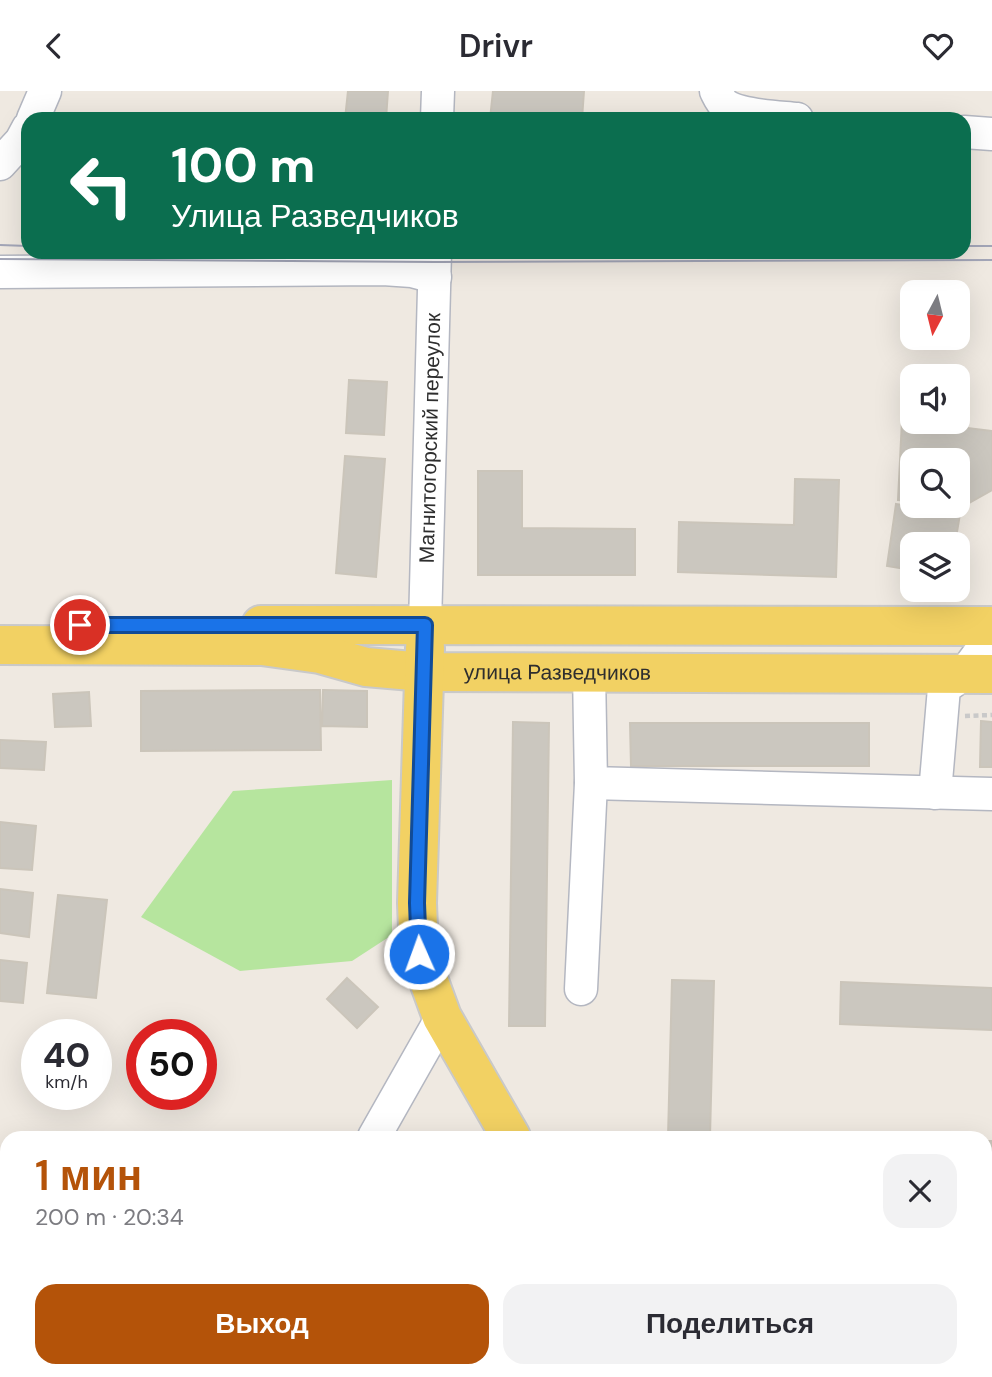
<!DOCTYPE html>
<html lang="ru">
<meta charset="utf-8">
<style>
body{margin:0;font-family:"DM Sans",sans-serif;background:#f2f2f3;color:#2b2b33;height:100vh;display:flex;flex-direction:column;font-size:26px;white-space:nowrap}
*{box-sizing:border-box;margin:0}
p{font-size:23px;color:#7c7c81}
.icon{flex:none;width:38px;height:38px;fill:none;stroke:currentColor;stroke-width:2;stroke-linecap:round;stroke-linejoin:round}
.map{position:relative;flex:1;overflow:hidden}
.side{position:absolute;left:0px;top:1040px;width:992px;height:247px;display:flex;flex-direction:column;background:#fff;border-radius:21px 21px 0 0;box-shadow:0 7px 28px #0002}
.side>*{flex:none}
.hud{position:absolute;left:21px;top:21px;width:950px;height:147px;border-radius:21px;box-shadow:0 7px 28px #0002;background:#0b6e4f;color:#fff;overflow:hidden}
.needle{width:46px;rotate:187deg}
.buttons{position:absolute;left:900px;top:189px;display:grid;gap:14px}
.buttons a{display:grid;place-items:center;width:70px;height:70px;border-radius:14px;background:#fff;box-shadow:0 7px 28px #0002;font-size:35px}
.speed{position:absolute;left:21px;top:928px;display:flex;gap:14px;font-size:35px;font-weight:700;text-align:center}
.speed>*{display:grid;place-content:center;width:91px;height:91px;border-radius:50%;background:#fff;box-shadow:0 7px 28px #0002;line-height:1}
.speed small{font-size:18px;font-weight:400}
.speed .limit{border:10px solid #d22;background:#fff;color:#111}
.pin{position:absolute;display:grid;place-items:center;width:60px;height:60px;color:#fff;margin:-30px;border:4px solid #fff;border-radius:50%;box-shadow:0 2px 7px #0007}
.me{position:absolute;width:77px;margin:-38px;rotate:358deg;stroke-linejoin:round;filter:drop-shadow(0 0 5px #0008)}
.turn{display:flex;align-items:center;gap:24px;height:147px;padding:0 35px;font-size:32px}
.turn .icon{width:91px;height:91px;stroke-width:2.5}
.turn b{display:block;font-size:49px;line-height:60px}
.round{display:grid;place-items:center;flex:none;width:74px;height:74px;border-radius:21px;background:#f2f2f3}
.overview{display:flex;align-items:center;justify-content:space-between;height:119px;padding:0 35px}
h1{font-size:42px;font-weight:600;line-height:52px;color:#b45309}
.action{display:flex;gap:14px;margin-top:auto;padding:14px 35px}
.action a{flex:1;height:80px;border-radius:21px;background:#b45309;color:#fff;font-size:28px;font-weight:600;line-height:80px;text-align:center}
.action a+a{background:#f2f2f3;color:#2b2b33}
header{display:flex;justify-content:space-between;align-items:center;height:91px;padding:0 35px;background:#fff;font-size:32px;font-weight:600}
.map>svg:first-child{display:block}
</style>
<header><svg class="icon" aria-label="back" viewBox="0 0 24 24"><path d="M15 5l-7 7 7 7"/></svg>Drivr<svg class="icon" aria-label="heart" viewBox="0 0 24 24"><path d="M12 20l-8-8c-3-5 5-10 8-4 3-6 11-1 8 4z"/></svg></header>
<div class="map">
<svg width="992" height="1286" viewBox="0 0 992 1286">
<rect width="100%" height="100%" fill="#efe9e1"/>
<!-- green -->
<path fill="#b6e59e" d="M392 689V844L352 870 240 880 141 826 233 700Z"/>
<!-- building -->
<path fill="#cbc7bf" stroke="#cbc5ba" stroke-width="2" d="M348 0H388L386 28H345Z
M493 0H584L582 28H490Z
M349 289 387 291 384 344 346 342Z
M902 329 992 340V399L962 416 954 415H957V369H912V410L898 409Z
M345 365 385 368 376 486 336 482Z
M478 380H522V437L635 438V484H478Z
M795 388 839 389 836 486 678 481 679 431 794 434Z
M896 413 960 423 955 453H912V479L887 475Z
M320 599 321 659 141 660V600Z
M323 599 367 600V636L322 635Z
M89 601 91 635 55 636 53 603Z
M981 630 992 631V676H980Z
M513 631 549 632 545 935H509Z
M630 632H869V675H631Z
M0 649 46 651 44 679 0 677Z
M0 731 36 735 32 779 0 777Z
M0 798 33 802 29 846 0 842Z
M58 804 107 809 96 907 47 902Z
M0 869 27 872 23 912 0 910Z
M347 887 378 916 357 937 327 908Z
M672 889 714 890 710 1046H668Z
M841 891 992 897V939L840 933Z
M985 1050H992V1091H985Z
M842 1279H881V1286H842Z"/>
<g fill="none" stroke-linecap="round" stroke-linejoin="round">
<defs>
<g id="minor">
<path d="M716 0C718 4 721 11 725 14 740 25 779 26 797 28"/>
<path d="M33 28 45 0"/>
<path d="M437 28 438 0"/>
<path d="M964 41 992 43"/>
<path d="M0 73 21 50 28 37"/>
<path d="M0 181 383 178 412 180 435 186"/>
<path id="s1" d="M425 534 435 161"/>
<path d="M589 581 591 692 992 703"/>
<path d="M935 702 944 597 964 583 992 545"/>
<path d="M581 898 591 692"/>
<path d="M374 1046 442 926"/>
<path d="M985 1119H992"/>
<path d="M0 1157 7 1163"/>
<path d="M135 1279 144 1286"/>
<path d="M235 1286 239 1279"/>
<path d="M909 1286V1279"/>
</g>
<g id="major">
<path d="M261 534 992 535"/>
<path id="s2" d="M0 554 262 555 320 563 366 576 424 581 992 583"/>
<path d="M425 557 417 812 419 863 442 926 511 1046"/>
<path d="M631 1279 635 1286"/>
</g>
</defs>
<!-- minor casing -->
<use href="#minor" stroke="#b4b7c1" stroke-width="35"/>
<!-- major casing -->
<use href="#major" stroke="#c9c9c9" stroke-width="42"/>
<!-- path -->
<path stroke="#c9c9c9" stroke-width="4.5" stroke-dasharray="5 3.5" stroke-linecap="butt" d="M965 625 992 624"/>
<!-- minor -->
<use href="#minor" stroke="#fff" stroke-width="32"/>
<!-- major -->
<use href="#major" stroke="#f2d163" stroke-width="38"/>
<!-- tram -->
<path stroke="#a3a6b8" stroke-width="2" d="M0 154 28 155
M964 155H992
M0 168 436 171 992 169"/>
</g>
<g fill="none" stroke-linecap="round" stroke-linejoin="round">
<defs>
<path id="route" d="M80 534H425L417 812 419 863"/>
</defs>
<!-- route casing -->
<use href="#route" stroke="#114b97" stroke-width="18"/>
<!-- route -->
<use href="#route" stroke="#1a73e8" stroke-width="12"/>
</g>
<g text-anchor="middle" stroke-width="6" stroke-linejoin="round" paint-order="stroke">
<!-- street labels -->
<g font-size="21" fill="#2e2e2e" stroke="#fff">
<text dy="7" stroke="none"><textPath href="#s1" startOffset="187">Магнитогорский переулок</textPath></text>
<text dy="7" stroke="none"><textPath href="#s2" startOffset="560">улица Разведчиков</textPath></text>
</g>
</g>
</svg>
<div class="buttons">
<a><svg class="needle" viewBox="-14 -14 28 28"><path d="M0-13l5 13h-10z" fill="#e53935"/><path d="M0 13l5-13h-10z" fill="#7c7c81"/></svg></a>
<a><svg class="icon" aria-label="sound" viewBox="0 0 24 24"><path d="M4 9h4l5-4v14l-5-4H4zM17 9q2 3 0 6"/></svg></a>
<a><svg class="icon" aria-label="search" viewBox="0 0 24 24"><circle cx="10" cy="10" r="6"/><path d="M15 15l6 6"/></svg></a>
<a><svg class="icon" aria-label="layers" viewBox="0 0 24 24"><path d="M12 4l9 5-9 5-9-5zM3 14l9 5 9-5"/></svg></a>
</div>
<div class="speed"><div>40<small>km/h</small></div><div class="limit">50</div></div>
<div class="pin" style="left:80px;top:534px;background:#d93025"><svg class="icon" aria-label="arrive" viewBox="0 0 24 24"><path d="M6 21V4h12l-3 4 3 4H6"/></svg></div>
<svg class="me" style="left:419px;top:863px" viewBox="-20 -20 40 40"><circle r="17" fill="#1a73e8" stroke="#fff" stroke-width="3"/><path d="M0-11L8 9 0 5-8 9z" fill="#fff"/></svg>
<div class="hud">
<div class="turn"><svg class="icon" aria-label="left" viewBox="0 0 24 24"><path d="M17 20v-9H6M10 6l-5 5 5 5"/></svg><div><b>100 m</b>Улица Разведчиков</div></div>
</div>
<section class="side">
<div class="overview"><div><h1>1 мин</h1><p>200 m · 20:34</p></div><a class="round"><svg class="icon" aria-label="close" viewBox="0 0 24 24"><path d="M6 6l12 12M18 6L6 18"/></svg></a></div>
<div class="action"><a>Выход</a><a>Поделиться</a></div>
</section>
</div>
